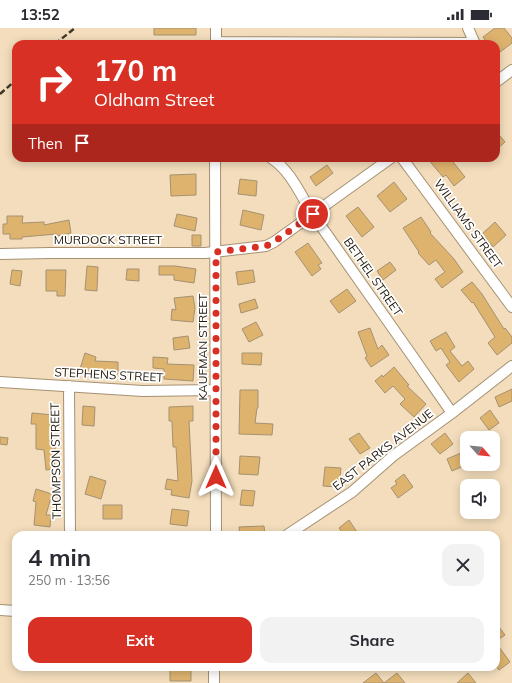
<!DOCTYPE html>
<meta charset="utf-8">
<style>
body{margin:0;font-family:Mulish,sans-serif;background:#f2f2f3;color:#2b2b33;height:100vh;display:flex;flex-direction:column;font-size:15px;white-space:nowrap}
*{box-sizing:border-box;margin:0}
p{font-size:13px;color:#7c7c81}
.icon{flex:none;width:22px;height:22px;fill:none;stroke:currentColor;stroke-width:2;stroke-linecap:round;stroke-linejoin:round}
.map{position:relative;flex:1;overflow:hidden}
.side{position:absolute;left:12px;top:503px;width:488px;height:140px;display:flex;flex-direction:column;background:#fff;border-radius:12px;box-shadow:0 2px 10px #0003}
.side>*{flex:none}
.hud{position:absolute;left:12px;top:12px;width:488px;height:122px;border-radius:12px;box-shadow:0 2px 10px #0003;background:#d93025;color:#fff;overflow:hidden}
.needle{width:26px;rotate:117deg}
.buttons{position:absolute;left:460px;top:403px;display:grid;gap:8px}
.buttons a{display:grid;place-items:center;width:40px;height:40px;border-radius:8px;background:#fff;box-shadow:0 2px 10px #0003;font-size:20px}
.pin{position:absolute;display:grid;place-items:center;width:34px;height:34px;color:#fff;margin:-17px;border:2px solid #fff;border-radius:50%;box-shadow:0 1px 4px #0007}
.me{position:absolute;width:44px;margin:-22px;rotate:0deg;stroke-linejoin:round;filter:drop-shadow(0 0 3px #0008)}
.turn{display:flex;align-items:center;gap:14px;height:84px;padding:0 16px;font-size:18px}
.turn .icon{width:52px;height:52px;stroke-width:2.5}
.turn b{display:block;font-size:28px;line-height:34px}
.then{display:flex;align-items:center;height:38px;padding:0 16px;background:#0003;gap:8px;font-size:15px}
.round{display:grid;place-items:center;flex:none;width:42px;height:42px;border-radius:12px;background:#f2f2f3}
.summary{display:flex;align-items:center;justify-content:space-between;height:68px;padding:0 16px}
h1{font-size:24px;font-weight:700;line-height:30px}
.action{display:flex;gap:8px;margin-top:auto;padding:8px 16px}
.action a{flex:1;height:46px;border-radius:12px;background:#d93025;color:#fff;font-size:16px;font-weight:700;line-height:46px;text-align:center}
.action a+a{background:#f2f2f3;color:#2b2b33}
.status{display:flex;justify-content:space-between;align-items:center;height:28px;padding:0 20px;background:#fff;direction:ltr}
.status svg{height:11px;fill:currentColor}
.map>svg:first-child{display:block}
</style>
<div class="status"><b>13:52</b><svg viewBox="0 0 49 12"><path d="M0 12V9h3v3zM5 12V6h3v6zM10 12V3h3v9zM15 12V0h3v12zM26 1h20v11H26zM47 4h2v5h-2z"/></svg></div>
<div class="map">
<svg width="512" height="655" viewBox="0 0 512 655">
<rect width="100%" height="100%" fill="#f3ddbc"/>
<!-- building -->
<path fill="#deb36e" stroke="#a59172" d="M154 0H196V7H154Z
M495 0H504L512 10V15L496 27V16H488L483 9Z
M496 103 505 114 496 122Z
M427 130H450L465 149 454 158 446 147 443 149Z
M327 137 333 145 316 158 310 149Z
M196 146V167L171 168 170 147Z
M240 151 257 153 256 168 238 166Z
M394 154 407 171 390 184 377 168Z
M358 179 374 199 362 209 346 188Z
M243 182 264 187 261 202 240 197Z
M177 186 197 190 195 203 174 198Z
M7 188H23L22 195 44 194V197L69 192 71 205 57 208V206L22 209V211H10V206H3V196H7Z
M421 189 431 204 430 205 454 231 463 244 442 260 435 251 445 244 436 232 429 237 418 225 419 224 403 200Z
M495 194 506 207 493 219 482 206Z
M192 207H201V218H192Z
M308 215 322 235 318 237 321 241 312 248 295 224Z
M390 234 396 242 383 252 377 243Z
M87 238 98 239 97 263 85 262Z
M159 238H175L196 241 194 255 174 252V247H159Z
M127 241H139V253L126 252Z
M12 242 22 243 20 258 10 256Z
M46 242H66L65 268H57V263H46Z
M253 242 255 254 238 257 236 244Z
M472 254 482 266 504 301 505 300 512 309V315L497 327 488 315 495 309 473 274 472 275 461 262Z
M347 261 356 273 339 285 330 273Z
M193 268 195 280 193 294 171 292 172 281 176 282 174 270Z
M255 271 258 280 241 285 239 276Z
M256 294 263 307 249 314 242 301Z
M370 300 378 321 382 317 389 327 371 339 365 330 367 328 358 304Z
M446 304 455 319 450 323 462 338 468 333 474 341 459 354 446 337 450 334 441 320 436 323 430 313Z
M188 308 190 320 174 322 173 310Z
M85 325 96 329 95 333 118 334V346L92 345 91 347 79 344Z
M242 325H262L261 337 242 336Z
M153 329 168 330 167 336 194 337 193 353 164 351V341L153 340Z
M394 339 409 357 407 358 426 376 414 389 400 376 405 371 393 358 385 365 375 353 382 347 383 349Z
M512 361V373L499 379 495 369Z
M240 362H258V380H257L255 395 273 396 272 407 239 406Z
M83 378 95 379 94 398 82 397Z
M193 378V393H189L192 453 189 470 171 467 172 462 165 461 167 451 178 453 176 419H173L172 393H169V379Z
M490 382 499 395 489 402 480 390Z
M32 385 54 387 52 413H56L55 422H53L55 441 46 442 44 422 36 421V396H31Z
M359 405 370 420 360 426 349 411Z
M445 405 453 416 440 426 431 416Z
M0 409 8 410 7 417 0 416Z
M461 425 466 437 452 443 447 431Z
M240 428 260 429 258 447 239 446Z
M325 439 341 440 339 459 323 458Z
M404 446 413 459 398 470 391 460 397 456 395 453Z
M90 448 106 453 101 471 85 466Z
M36 461 52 466 46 487H51L50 499 34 497 36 474 33 473Z
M242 462 255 463 253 478 240 477Z
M103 477H122V491H103Z
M172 481 189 483 187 498 170 496Z
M349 492 357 504 353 507H344L339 500Z
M264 498 265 507H240L239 499Z
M496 595 505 607 496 613Z
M496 615 510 634 499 642 496 638Z
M170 639H191V653H170Z
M376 645 384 655 397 645 405 655H363Z
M468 645 476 655H457Z"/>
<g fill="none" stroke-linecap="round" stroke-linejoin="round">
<defs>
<path id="minor" d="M216 0V16
M468 0 475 16
M216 14 474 15
M496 54 512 42
M215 130 216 507
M271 130C292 143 302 171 316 191 361 255 407 320 452 385
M402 130 512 279
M0 226 50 225H205L266 218 274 214 391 130
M0 354 143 363 216 362
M69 358 70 507
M287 507 352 464 393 428 452 385 512 338
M0 582 16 583
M214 655V639"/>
</defs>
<!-- minor casing -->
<use href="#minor" stroke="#a59172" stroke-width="12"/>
<!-- minor -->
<use href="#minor" stroke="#fff" stroke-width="10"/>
<!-- rail -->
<path stroke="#423828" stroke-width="2.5" stroke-dasharray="6 3" stroke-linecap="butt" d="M55 16 75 0
M0 66 16 52"/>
</g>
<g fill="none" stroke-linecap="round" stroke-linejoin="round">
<!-- route -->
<path stroke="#d93025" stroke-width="7" stroke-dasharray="0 12.6" d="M216 449V224L266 218 274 214 313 186"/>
</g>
<g text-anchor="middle" stroke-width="3.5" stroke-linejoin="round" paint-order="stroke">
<!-- street labels -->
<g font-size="12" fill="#20190c" stroke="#fff">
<text transform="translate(468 196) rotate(54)" y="4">WILLIAMS STREET</text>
<text x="108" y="216">MURDOCK STREET</text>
<text transform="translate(373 249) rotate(55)" y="4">BETHEL STREET</text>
<text transform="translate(203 319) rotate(-90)" y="4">KAUFMAN STREET</text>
<text transform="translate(109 347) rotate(3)" y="4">STEPHENS STREET</text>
<text transform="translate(383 422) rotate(-38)" y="4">EAST PARKS AVENUE</text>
<text transform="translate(56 433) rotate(-91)" y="4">THOMPSON STREET</text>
</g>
</g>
</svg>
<div class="buttons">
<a><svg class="needle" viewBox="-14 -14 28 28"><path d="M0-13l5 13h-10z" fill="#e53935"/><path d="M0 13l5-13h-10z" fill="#7c7c81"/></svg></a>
<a><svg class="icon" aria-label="sound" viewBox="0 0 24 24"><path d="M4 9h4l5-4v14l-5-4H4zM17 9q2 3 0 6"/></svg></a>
</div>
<div class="pin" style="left:313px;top:186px;background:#d93025"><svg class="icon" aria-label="arrive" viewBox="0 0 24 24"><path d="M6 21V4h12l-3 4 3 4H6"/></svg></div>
<svg class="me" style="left:216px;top:449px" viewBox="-20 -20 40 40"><path d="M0-17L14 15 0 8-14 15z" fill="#d93025" stroke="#fff" stroke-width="4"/></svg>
<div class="hud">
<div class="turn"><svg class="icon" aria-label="right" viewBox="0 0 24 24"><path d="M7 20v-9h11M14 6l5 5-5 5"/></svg><div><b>170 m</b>Oldham Street</div></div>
<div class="then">Then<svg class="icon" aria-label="arrive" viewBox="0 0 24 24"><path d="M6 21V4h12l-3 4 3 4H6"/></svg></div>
</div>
<section class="side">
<div class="summary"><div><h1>4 min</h1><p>250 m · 13:56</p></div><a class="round"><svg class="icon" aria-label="close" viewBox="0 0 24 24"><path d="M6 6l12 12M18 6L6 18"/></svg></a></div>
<div class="action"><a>Exit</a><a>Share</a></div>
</section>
</div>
